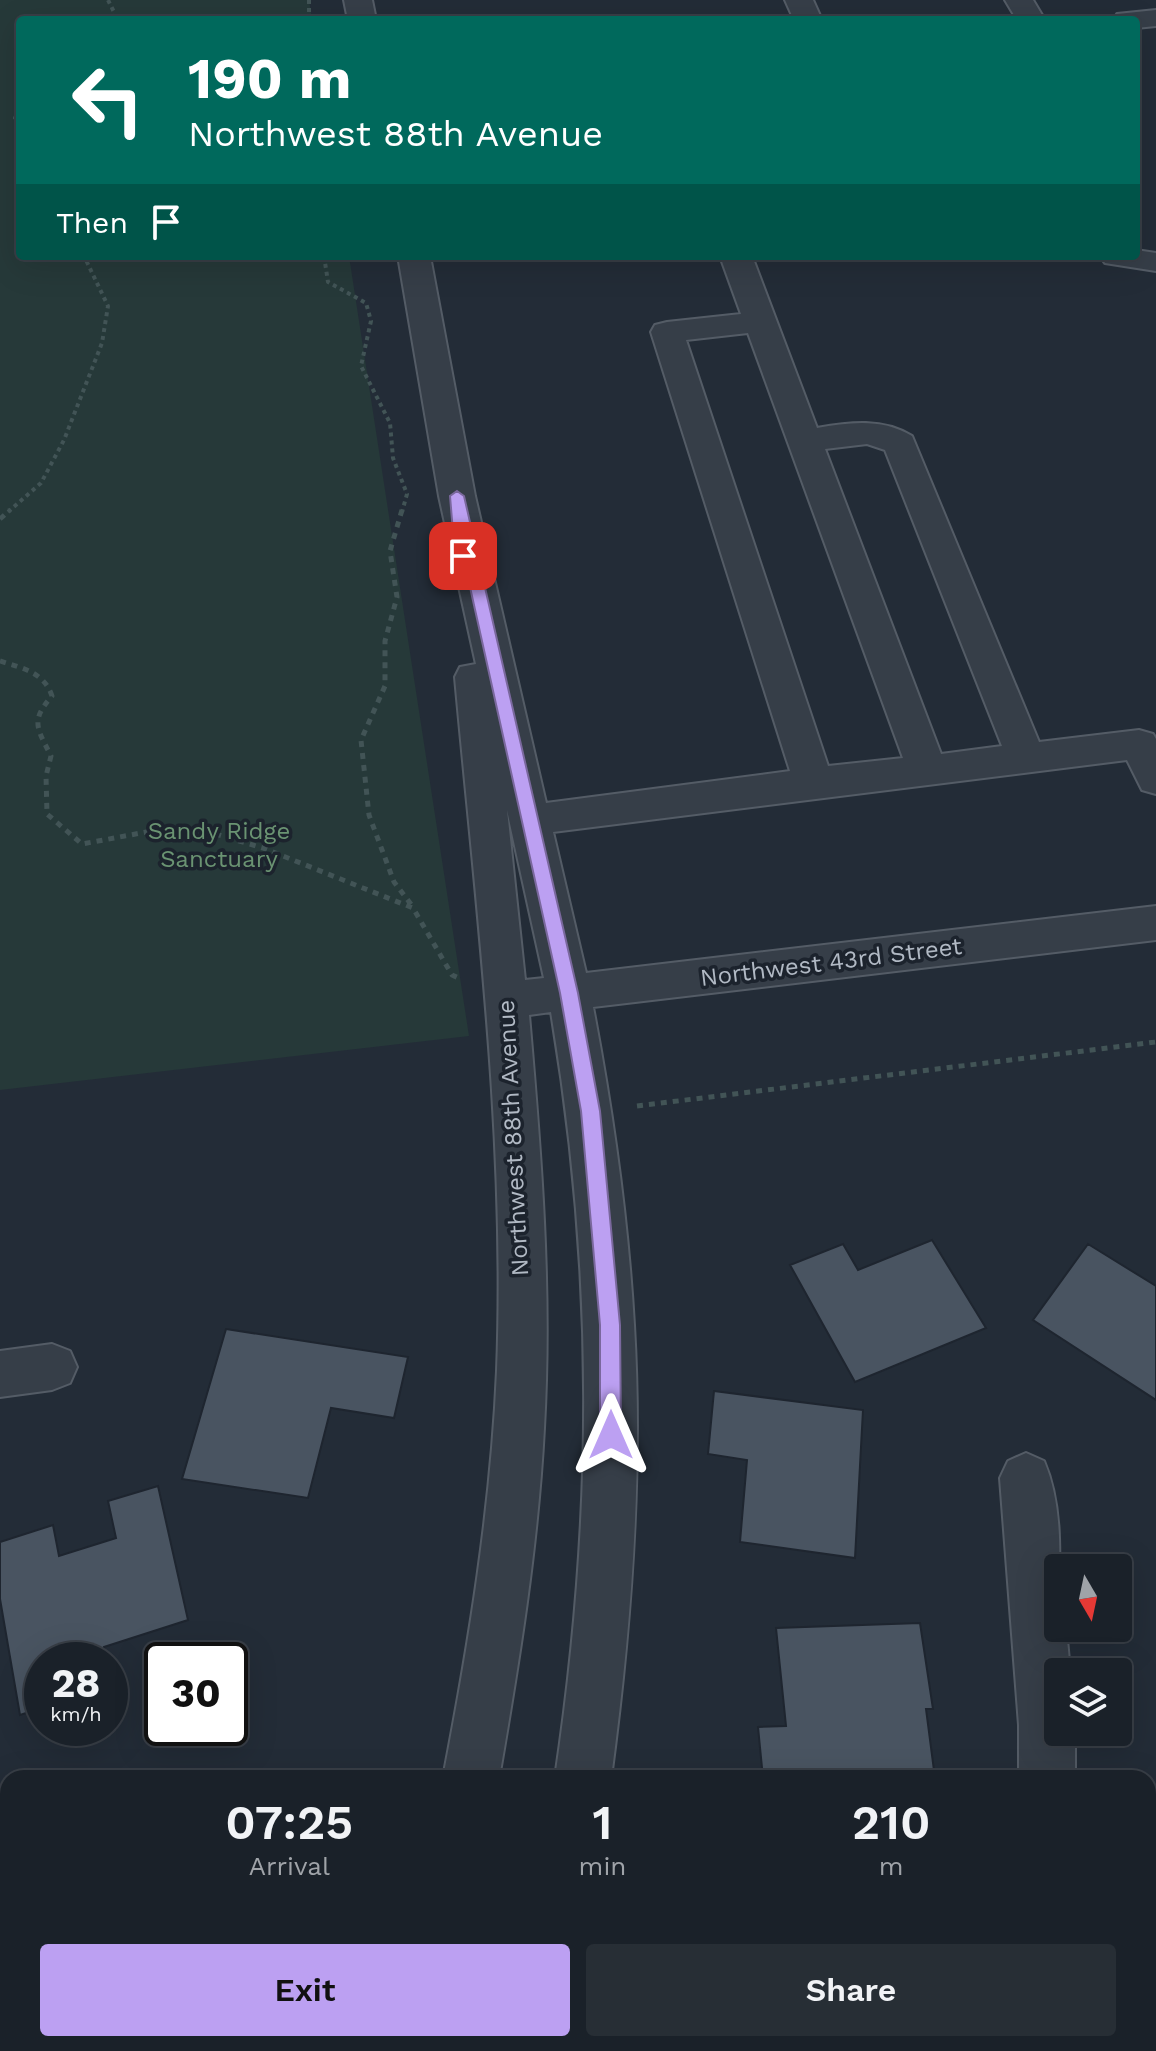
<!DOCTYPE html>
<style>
body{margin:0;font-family:"Work Sans",sans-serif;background:#272e35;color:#f1f3f6;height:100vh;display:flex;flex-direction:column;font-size:30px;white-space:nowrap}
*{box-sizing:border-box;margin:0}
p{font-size:26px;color:#9fa3a8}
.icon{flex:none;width:44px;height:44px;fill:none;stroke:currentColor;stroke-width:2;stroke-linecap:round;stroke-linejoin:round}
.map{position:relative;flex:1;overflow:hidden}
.panel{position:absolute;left:0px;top:1770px;width:1156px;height:282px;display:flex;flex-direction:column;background:#1a2129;border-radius:24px 24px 0 0;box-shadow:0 8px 32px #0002,0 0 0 2px #383e46}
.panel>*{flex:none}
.banner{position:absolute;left:16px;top:16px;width:1124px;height:244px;border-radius:8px;box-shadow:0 8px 32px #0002,0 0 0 2px #383e46;background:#00695c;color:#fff;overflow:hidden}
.needle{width:52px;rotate:171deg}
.buttons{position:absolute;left:1044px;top:1554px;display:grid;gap:16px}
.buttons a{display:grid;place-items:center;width:88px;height:88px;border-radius:8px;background:#1a2129;box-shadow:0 8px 32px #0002,0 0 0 2px #383e46;font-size:40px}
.speed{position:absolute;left:24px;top:1642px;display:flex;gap:16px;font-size:40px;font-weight:700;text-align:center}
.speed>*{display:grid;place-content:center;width:104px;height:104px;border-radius:50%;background:#1a2129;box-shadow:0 8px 32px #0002,0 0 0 2px #383e46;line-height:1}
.speed small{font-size:20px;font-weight:400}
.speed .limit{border:4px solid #111;border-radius:12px;background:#fff;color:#111}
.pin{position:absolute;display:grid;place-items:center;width:68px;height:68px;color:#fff;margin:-34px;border-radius:16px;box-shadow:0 4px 12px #0006}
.me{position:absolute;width:88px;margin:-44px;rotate:0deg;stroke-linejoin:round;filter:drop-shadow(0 0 6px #0008)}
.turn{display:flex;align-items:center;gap:28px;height:168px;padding:0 40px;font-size:36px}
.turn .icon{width:104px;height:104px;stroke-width:2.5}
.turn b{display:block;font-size:56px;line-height:68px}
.then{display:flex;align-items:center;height:76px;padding:0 40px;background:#0003;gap:16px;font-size:30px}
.eta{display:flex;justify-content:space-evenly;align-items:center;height:136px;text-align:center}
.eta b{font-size:48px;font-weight:600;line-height:56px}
.button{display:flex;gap:16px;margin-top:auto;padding:16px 40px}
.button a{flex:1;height:92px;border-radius:8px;background:#bca0f2;color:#111;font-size:32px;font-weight:600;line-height:92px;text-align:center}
.button a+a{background:#272e35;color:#f1f3f6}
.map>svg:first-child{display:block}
</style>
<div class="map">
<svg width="1156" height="2051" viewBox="0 0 1156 2051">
<rect width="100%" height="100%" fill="#232c37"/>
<!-- green -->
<path fill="#263939" d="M0 0H309L312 20H20V256H349L469 1036 0 1090Z"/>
<!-- building -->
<path fill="#495461" stroke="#1e252f" stroke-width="2" d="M932 1240 986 1328 855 1382 790 1265 843 1244 858 1270Z
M1088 1244 1156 1286V1400L1033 1320Z
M226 1329 408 1357 394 1418 331 1408 308 1498 182 1479Z
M714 1391 863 1410 855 1558 740 1542 747 1460 708 1454Z
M158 1486 188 1620 104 1647 106 1660H42V1708L20 1715 0 1599V1542L53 1525 59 1556 116 1538 108 1501Z
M920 1623 933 1709H926L935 1778H763L758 1727 786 1726 776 1628Z"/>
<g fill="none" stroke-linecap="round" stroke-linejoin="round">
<defs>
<path id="minor" d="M344 0H372L376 20H348Z
M785 0H813L822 20H794Z
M1005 0H1033L1045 20H1017Z
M1156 10V26L1136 28V20H1113L1117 14Z
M1136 250 1156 253V271L1105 263 1100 256H1136Z
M398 256H430L475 496 546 803 790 771 651 332 655 325 667 322 741 314 720 256H752L817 428C850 422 883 418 912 436L1039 742 1139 730 1153 734 1156 739V794L1142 790 1127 760 553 832 586 973 1156 906V940L593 1007C613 1112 628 1219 634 1325 643 1476 631 1629 611 1778H555C594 1516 595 1274 551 1012L529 1015C541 1152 552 1290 544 1428 538 1546 519 1662 499 1778H443C469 1643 491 1508 497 1371 506 1139 476 907 455 677L460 667 476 664 439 496ZM748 333 903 758 828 766 686 340ZM867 444 885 450 1002 746 941 754 825 449ZM507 810 544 978 525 980Z
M52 1344 70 1351 77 1367 70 1383 52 1390 0 1397V1351Z
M1026 1453 1044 1461C1066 1512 1058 1574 1058 1628H1066L1070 1672H1058V1732H1075V1778H1019V1725L1000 1478 1008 1461Z
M8 1870V1928L0 1929V1871Z
M1156 1870V1928L1148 1930V1872Z
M0 2002 8 2003V2044H34L31 2051H0Z
M119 2044H266L269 2051H122Z
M374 2044H434L432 2051H372Z
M498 2044H558L556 2051H496Z
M637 2044H729L726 2051H634Z
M1003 2044H1063V2051H1003Z"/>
</defs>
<!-- minor casing -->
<use href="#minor" stroke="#545c66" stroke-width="4"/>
<!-- path-far1 -->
<path stroke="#425456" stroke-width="4" stroke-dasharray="4 4" stroke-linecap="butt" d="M108 0 115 14 113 20
M309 0V20
M20 108 15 118 20 143
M324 256 328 282 366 303 371 321 361 366 390 423 393 458 407 494 402 512
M8 512 41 483 64 440 102 343 108 306 84 256"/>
<!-- path -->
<path stroke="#425456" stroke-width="5" stroke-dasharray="6 6" stroke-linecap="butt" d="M402 510 390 551 397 597 385 641V686L361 740 369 815 394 882 413 907
M0 519 10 510
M0 661C22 668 44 672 52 696 30 721 37 728 51 756L46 776 47 814 82 844 157 830 212 833 263 848 413 908 452 975 461 979
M637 1106 1156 1042"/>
<!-- minor -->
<use href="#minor" fill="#363e48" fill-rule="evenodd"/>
</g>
<!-- route -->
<path fill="#bca0f2" stroke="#7a689d" stroke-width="2" d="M457 491 464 496 578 993 600 1111 620 1325 621 1435 618 1442 611 1444 603 1442 600 1435V1325L581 1111 560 993 464 560 455 556 450 496Z"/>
<g text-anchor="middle" stroke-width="7" stroke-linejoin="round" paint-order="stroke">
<!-- park labels -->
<g font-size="24" fill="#6a9372" stroke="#1c232d">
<text x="219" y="839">Sandy Ridge<tspan x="219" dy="28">Sanctuary</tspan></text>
</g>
<!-- street labels -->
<g font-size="24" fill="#b1b9c4" stroke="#1c232d">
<text transform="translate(831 962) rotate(-7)" y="8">Northwest 43rd Street</text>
<text transform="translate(513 1138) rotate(-93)" y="8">Northwest 88th Avenue</text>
</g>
</g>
</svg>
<div class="buttons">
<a><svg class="needle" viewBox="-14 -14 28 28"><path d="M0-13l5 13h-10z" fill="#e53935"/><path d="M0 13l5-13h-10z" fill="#9fa3a8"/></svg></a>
<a><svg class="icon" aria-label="layers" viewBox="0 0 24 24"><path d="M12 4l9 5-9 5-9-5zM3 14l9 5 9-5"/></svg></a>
</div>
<div class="speed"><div>28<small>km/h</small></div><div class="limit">30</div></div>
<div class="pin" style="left:463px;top:556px;background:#d93025"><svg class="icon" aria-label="arrive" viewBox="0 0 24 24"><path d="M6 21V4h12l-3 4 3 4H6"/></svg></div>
<svg class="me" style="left:611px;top:1435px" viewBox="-20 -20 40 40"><path d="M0-17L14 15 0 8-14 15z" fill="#bca0f2" stroke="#fff" stroke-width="4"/></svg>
<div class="banner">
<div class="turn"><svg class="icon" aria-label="left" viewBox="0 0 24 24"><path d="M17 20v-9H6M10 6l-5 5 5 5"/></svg><div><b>190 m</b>Northwest 88th Avenue</div></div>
<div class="then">Then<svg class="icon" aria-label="arrive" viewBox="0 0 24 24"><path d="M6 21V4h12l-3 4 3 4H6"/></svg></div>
</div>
<section class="panel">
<div class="eta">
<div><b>07:25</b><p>Arrival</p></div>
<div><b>1</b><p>min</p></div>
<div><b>210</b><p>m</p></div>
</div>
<div class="button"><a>Exit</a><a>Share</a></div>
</section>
</div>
